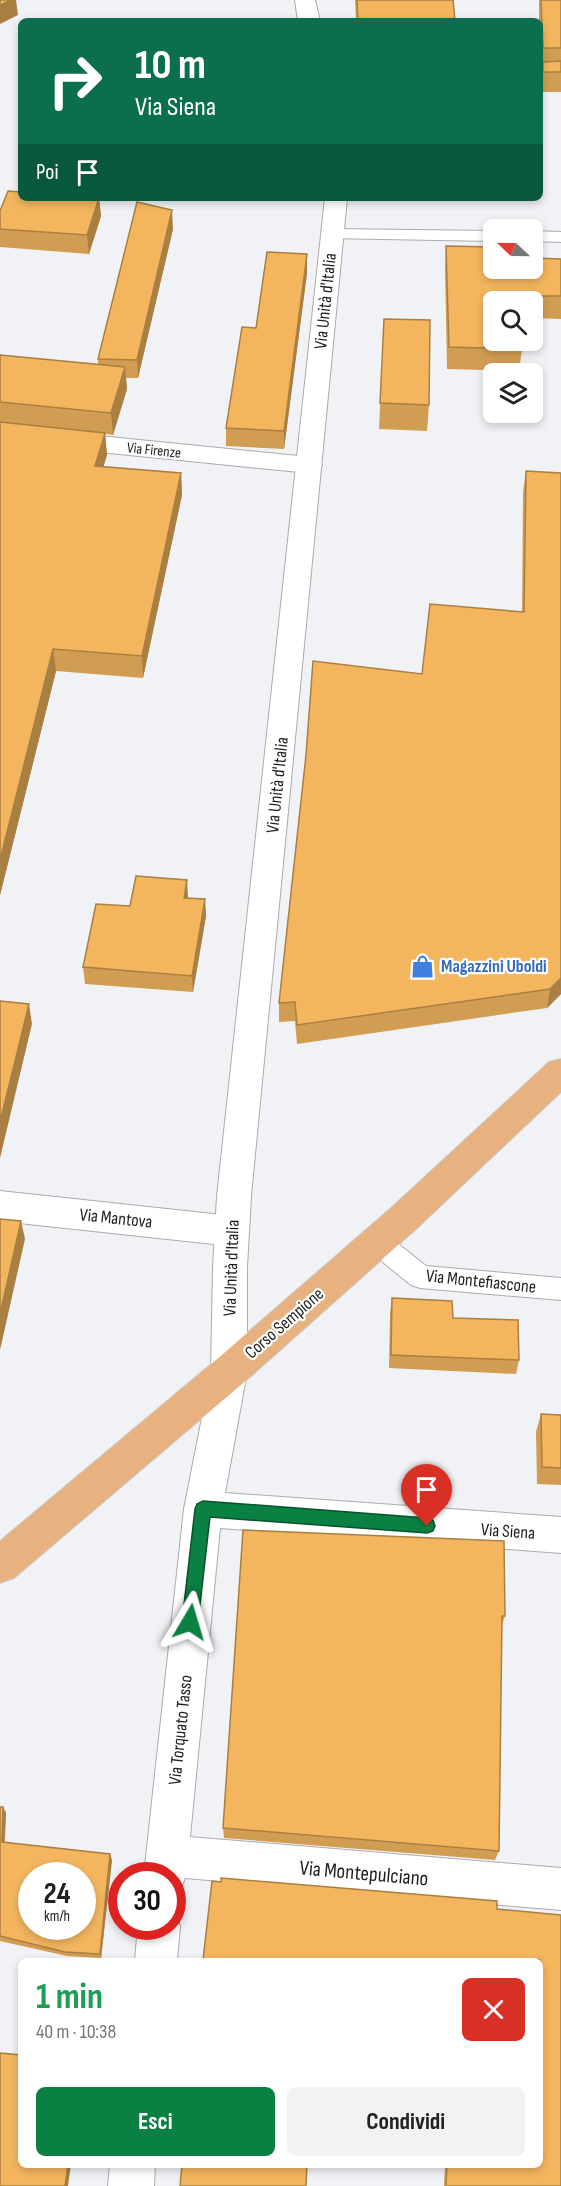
<!DOCTYPE html>
<html lang="it">
<meta charset="utf-8">
<style>
body{margin:0;font-family:"Sofia Sans Condensed",sans-serif;background:#f2f2f2;color:#222;height:100vh;display:flex;flex-direction:column;font-size:22px;white-space:nowrap}
*{box-sizing:border-box;margin:0}
p{font-size:20px;color:#767676}
.icon{flex:none;width:33px;height:33px;fill:none;stroke:currentColor;stroke-width:2;stroke-linecap:round;stroke-linejoin:round}
.map{position:relative;flex:1;overflow:hidden}
.drawer{position:absolute;left:18px;top:1958px;width:525px;height:210px;display:flex;flex-direction:column;background:#fff;border-radius:9px;box-shadow:0 3px 9px #0003}
.drawer>*{flex:none}
.top-card{position:absolute;left:18px;top:18px;width:525px;height:183px;border-radius:9px;box-shadow:0 3px 9px #0003;background:#0b6e4f;color:#fff;overflow:hidden}
.needle{width:39px;rotate:292deg}
.buttons{position:absolute;left:483px;top:219px;display:grid;gap:12px}
.buttons a{display:grid;place-items:center;width:60px;height:60px;border-radius:9px;background:#fff;box-shadow:0 3px 9px #0003;font-size:30px}
.speed{position:absolute;left:18px;top:1862px;display:flex;gap:12px;font-size:30px;font-weight:700;text-align:center}
.speed>*{display:grid;place-content:center;width:78px;height:78px;border-radius:50%;background:#fff;box-shadow:0 3px 9px #0003;line-height:1}
.speed small{font-size:15px;font-weight:400}
.speed .limit{border:9px solid #d22;background:#fff;color:#111}
.pin{position:absolute;display:grid;place-items:center;width:51px;height:51px;color:#fff;margin:-62px -26px;border-radius:50% 50% 50% 0;rotate:-45deg;box-shadow:0 0 6px #0007}
.pin .icon{rotate:45deg}
.me{position:absolute;width:66px;margin:-33px;rotate:7deg;stroke-linejoin:round;filter:drop-shadow(0 0 4px #0008)}
.turn{display:flex;align-items:center;gap:21px;height:126px;padding:0 18px;font-size:27px}
.turn .icon{width:78px;height:78px;stroke-width:2.5}
.turn b{display:block;font-size:42px;line-height:51px}
.then{display:flex;align-items:center;height:57px;padding:0 18px;background:#0003;gap:12px;font-size:22px}
.round{display:grid;place-items:center;flex:none;width:63px;height:63px;border-radius:9px;background:#f2f2f2}
.summary{display:flex;align-items:center;justify-content:space-between;height:102px;padding:0 18px}
h1{font-size:36px;font-weight:700;line-height:45px;color:#1e9e55}
.button{display:flex;gap:12px;margin-top:auto;padding:12px 18px}
.button a{flex:1;height:69px;border-radius:9px;background:#0b8043;color:#fff;font-size:24px;font-weight:700;line-height:69px;text-align:center}
.button a+a{background:#f2f2f2;color:#222}
.map>svg:first-child{display:block}
</style>
<div class="map">
<svg width="561" height="2186" viewBox="0 0 561 2186">
<rect width="100%" height="100%" fill="#f1f2f5"/>
<g fill="none" stroke-linecap="round" stroke-linejoin="round">
<defs>
<path id="service" d="M332 229 494 231V241L326 238 323 234 326 230Z
M532 231 561 232V242L532 241Z
M377 1231 386 1234 426 1266 561 1278V1300L420 1288 411 1285 368 1250 364 1242 368 1234Z"/>
<path id="minor" d="M0 426 309 457 318 459 322 465 318 471 309 473 0 442Z
M0 1191 232 1216 244 1220 249 1231 244 1242 232 1246 0 1221Z
M229 1356 242 1360 247 1372 225 1493 561 1517V1553L220 1528 190 1837 561 1868V1910L185 1878 180 1890 172 1893V1875H144L184 1509 211 1372 216 1360Z
M172 1910 180 1926 177 1960H135L138 1926H172Z
M110 2164H155L154 2186H108Z"/>
<path id="tertiary" d="M295 0H315L320 21H298Z
M325 198H347L251 1196 247 1267V1372L242 1384 229 1388 216 1384 211 1372 213 1267 217 1196Z"/>
<path id="primary" d="M561 1059V1092L415 1230 242 1384 14 1578 0 1583V1541L216 1360 391 1208 549 1062Z"/>
</defs>
<!-- service casing -->
<use href="#service" stroke="#aaabae" stroke-width="2"/>
<!-- minor casing -->
<use href="#minor" stroke="#aaabae" stroke-width="2"/>
<!-- tertiary casing -->
<use href="#tertiary" stroke="#aaabae" stroke-width="2"/>
<!-- primary casing -->
<use href="#primary" stroke="#cdcece" stroke-width="2"/>
<!-- service -->
<use href="#service" fill="#fff" fill-rule="evenodd"/>
<!-- minor -->
<use href="#minor" fill="#fff" fill-rule="evenodd"/>
<!-- tertiary -->
<use href="#tertiary" fill="#fff" fill-rule="evenodd"/>
<!-- primary -->
<use href="#primary" fill="#e8b280" fill-rule="evenodd"/>
</g>
<!-- wall -->
<path fill="#d19d52" d="M355 0H453L455 21H356Z
M539 0H561V92H541V82L542 68H540V21H539Z
M99 198 101 216 89 254 0 247V211Z
M173 229 138 378H126L127 389 113 435 105 434 107 455 103 467 181 473 182 495 143 678 56 671 0 895V355L98 364V359Z
M446 246 494 268 561 259V319L532 318V302H494L522 349 519 371 447 369 445 268Z
M307 273 284 449 226 446V428L256 328Z
M384 319 429 405 427 431 379 429Z
M526 471 561 473V994L547 1008 297 1044 295 1021 279 1022V1003L422 674 522 612 523 492Z
M188 898 205 899 206 916 193 992 85 984 83 967 130 906Z
M392 1298 453 1318 519 1360 516 1374 389 1368 390 1313Z
M541 1414 561 1415V1485L537 1484 536 1432Z
M243 1530 505 1616 501 1627 499 1851 495 1860 224 1838 223 1828Z
M0 1807H3L6 1813 5 1842 112 1860 101 1958 67 1956 0 1941Z
M497 1909 561 2186H444L445 2164H540Z"/>
<!-- shaded-wall -->
<path fill="#aa7f42" d="M11 0H16L18 15 0 24V5Z
M99 198 101 216 89 254 87 235Z
M172 210 173 229 138 378 137 360Z
M307 254V273L284 449V431Z
M125 367 127 389 113 435 111 413Z
M105 433 107 455 97 488 95 466Z
M181 473 182 495 143 678 142 656Z
M53 649 56 671 0 895V860Z
M187 880 188 897 185 915 184 898Z
M205 899 206 916 193 992 192 976Z
M561 978V994L547 1008 550 989Z
M29 1004 32 1024 0 1158V1122Z
M21 1221 25 1239 0 1350V1314Z
M3 1807 6 1813 4 1847 2 1842Z
M110 1854 112 1860 101 1958 100 1954Z
M68 2164H71L68 2186H65Z"/>
<!-- building -->
<path fill="#f3b65f" stroke="#aa7f42" stroke-width="1.5" fill-rule="evenodd" d="M0 0H11L0 5Z
M357 0H453L455 21H358Z
M541 0H561V48H543Z
M561 61V72H543V62Z
M8 191 21 192V198H99L87 235 0 229V211Z
M137 202 172 210 137 360 98 359Z
M446 246 494 247V268H532V258L561 259V296H521V302H494V340H521L522 349 449 347Z
M267 252 307 254 284 431 226 428 242 327 256 328Z
M384 319 430 320 429 405 380 403Z
M0 355 125 367 111 413 0 402Z
M0 422 105 433 95 466 181 473 142 656 53 649 0 860Z
M526 471 561 473V978L550 989 297 1025 295 1002 279 1003 306 755 313 661 422 674 430 604 524 612Z
M136 876 187 880 184 898 205 899 192 976 83 967 96 904 130 906Z
M0 1001 29 1004 0 1122Z
M0 1219 21 1221 0 1314Z
M392 1298 452 1301 453 1318 518 1320 519 1360 391 1355Z
M541 1414 561 1415V1468L542 1467Z
M243 1530 504 1541 505 1616H502L499 1851 223 1828Z
M0 1807H3L2 1842 110 1854 100 1954 65 1952 0 1936ZM32 1875H82V1926H32Z
M221 1878 497 1901V1909L561 1915V2186H446L447 2164H540V1960H203L212 1881 221 1882Z
M0 2053 21 2055V2164H68L65 2186H0Z
M182 2164H307L306 2186H180Z"/>
<!-- route -->
<path fill="#0b8043" stroke="#07532c" stroke-width="1.5" d="M203 1501 427 1518 433 1520 435 1526 433 1531 427 1533 210 1517 198 1622 196 1628 190 1630 184 1628 182 1622 195 1509 197 1504Z"/>
<!-- icons -->
<defs>
<symbol id="shop-bare" viewBox="-9 -9 18 18"><path d="M-5-2.5h2.3a2.7 3.5 0 0 1 5.4 0H5L5.5 6h-11ZM-1.5-2.5h3a1.5 2.3 0 0 0-3 0Z" fill="#3f7fe0" stroke="#fff" stroke-width="2.5" paint-order="stroke"/></symbol>
</defs>
<g fill-rule="evenodd">
<use href="#shop-bare" x="406" y="950" width="33" height="33"/>
</g>
<g text-anchor="middle" stroke-width="4.5" stroke-linejoin="round" paint-order="stroke">
<!-- far-street labels -->
<g font-size="15" fill="#1d1e1f" stroke="#fff">
<text transform="translate(154 450) rotate(6)" y="5">Via Firenze</text>
</g>
<!-- street labels -->
<g font-size="18" fill="#1d1e1f" stroke="#fff">
<text transform="translate(325 301) rotate(-84)" y="6">Via Unità d'Italia</text>
<text transform="translate(277 785) rotate(-84)" y="6">Via Unità d'Italia</text>
<text transform="translate(116 1218) rotate(6)" y="6">Via Mantova</text>
<text transform="translate(231 1268) rotate(-88)" y="6">Via Unità d'Italia</text>
<text transform="translate(481 1281) rotate(6)" y="6">Via Montefiascone</text>
<text transform="translate(284 1323) rotate(-41)" y="6">Corso Sempione</text>
<text transform="translate(508 1531) rotate(4)" y="6">Via Siena</text>
<text transform="translate(180 1730) rotate(-84)" y="6">Via Torquato Tasso</text>
</g>
<!-- shop labels -->
<g font-size="18" font-weight="bold" fill="#366cbe" stroke="#fff" text-anchor="start">
<text x="441" y="972">Magazzini Uboldi</text>
</g>
<!-- near-street labels -->
<g font-size="21" fill="#1d1e1f" stroke="#fff">
<text transform="translate(364 1873) rotate(5)" y="7">Via Montepulciano</text>
</g>
</g>
</svg>
<div class="buttons">
<a><svg class="needle" viewBox="-14 -14 28 28"><path d="M0-13l5 13h-10z" fill="#e53935"/><path d="M0 13l5-13h-10z" fill="#767676"/></svg></a>
<a><svg class="icon" aria-label="search" viewBox="0 0 24 24"><circle cx="10" cy="10" r="6"/><path d="M15 15l6 6"/></svg></a>
<a><svg class="icon" aria-label="layers" viewBox="0 0 24 24"><path d="M12 4l9 5-9 5-9-5zM3 14l9 5 9-5"/></svg></a>
</div>
<div class="speed"><div>24<small>km/h</small></div><div class="limit">30</div></div>
<div class="pin" style="left:427px;top:1526px;background:#d93025"><svg class="icon" aria-label="arrive" viewBox="0 0 24 24"><path d="M6 21V4h12l-3 4 3 4H6"/></svg></div>
<svg class="me" style="left:190px;top:1622px" viewBox="-20 -20 40 40"><path d="M0-17L14 15 0 8-14 15z" fill="#0b8043" stroke="#fff" stroke-width="4"/></svg>
<div class="top-card">
<div class="turn"><svg class="icon" aria-label="right" viewBox="0 0 24 24"><path d="M7 20v-9h11M14 6l5 5-5 5"/></svg><div><b>10 m</b>Via Siena</div></div>
<div class="then">Poi<svg class="icon" aria-label="arrive" viewBox="0 0 24 24"><path d="M6 21V4h12l-3 4 3 4H6"/></svg></div>
</div>
<section class="drawer">
<div class="summary"><div><h1>1 min</h1><p>40 m · 10:38</p></div><a class="round" style="background:#d93025;color:#fff"><svg class="icon" aria-label="close" viewBox="0 0 24 24"><path d="M6 6l12 12M18 6L6 18"/></svg></a></div>
<div class="button"><a>Esci</a><a>Condividi</a></div>
</section>
</div>
